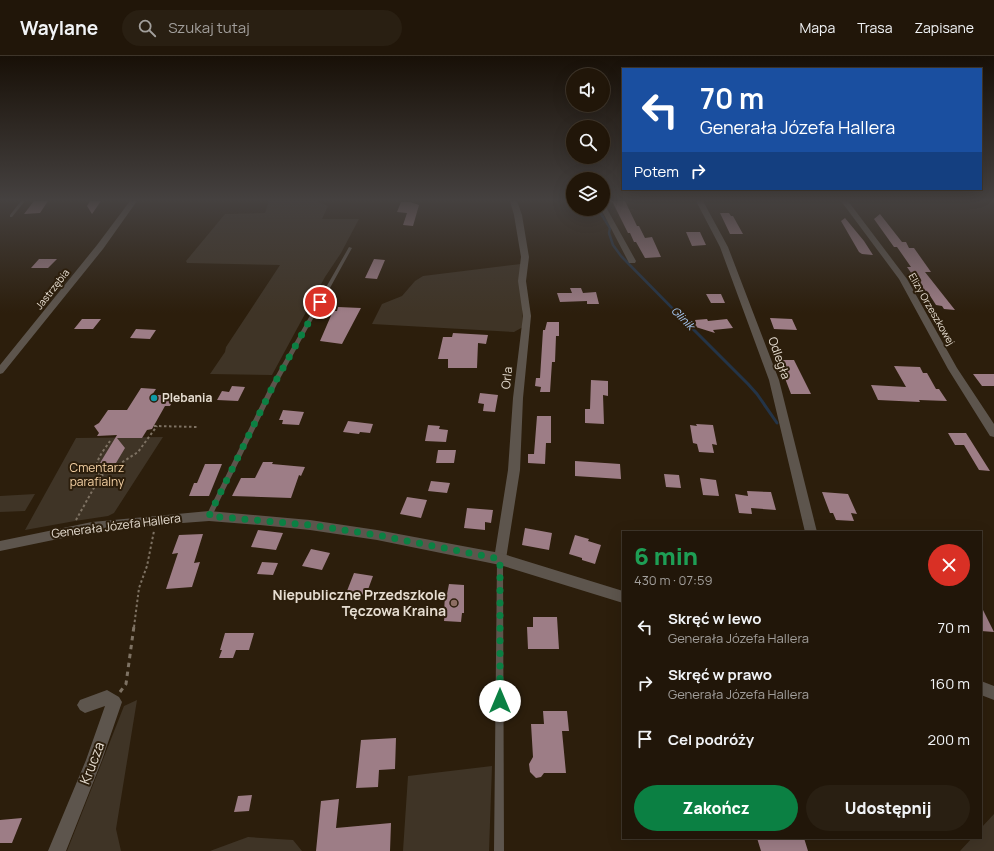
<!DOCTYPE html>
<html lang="pl">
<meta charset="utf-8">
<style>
body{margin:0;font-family:Manrope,sans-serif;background:#291f12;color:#f1f3f6;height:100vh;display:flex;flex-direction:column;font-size:15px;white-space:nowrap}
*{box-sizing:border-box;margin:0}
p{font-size:13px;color:#a29f9c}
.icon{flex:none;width:22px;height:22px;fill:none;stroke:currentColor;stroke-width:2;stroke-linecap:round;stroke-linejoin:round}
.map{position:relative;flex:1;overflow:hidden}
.sheet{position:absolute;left:622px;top:475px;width:360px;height:308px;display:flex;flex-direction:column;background:#211609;border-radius:0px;box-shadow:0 4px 16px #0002,0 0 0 1px #3e352a}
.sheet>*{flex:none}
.hud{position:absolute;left:622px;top:12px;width:360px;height:122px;border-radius:0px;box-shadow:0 4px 16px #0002,0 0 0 1px #3e352a;background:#1a4fa0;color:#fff;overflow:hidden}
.buttons{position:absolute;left:566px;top:12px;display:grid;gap:8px}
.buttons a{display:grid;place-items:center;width:44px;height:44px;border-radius:50%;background:#211609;box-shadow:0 4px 16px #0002,0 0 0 1px #3e352a;font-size:20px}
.pin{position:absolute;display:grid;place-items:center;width:34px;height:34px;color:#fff;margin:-17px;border:2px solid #fff;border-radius:50%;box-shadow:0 1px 4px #0007}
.me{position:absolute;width:44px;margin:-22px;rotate:0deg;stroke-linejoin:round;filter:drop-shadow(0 0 3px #0008)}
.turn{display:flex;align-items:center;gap:14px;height:84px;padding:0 12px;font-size:18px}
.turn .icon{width:52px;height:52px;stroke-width:2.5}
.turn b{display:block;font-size:28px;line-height:34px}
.then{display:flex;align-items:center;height:38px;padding:0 12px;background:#0003;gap:8px;font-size:15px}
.round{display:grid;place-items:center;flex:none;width:42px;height:42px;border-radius:21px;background:#291f12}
.headline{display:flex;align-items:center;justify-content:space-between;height:68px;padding:0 12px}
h1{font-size:24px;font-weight:800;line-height:30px;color:#1e9e55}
.cta{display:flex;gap:8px;margin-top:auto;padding:8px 12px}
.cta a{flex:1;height:46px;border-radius:24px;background:#0b8043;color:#fff;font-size:16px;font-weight:800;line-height:46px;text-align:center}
.cta a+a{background:#291f12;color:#f1f3f6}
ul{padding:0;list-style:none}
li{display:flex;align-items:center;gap:12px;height:56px;padding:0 12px}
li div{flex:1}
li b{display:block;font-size:15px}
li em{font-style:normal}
header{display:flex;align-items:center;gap:24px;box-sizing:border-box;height:56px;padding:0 20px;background:#211609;border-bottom:1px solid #3e352a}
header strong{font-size:19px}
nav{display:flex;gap:22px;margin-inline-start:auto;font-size:14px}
.search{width:280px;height:36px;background:#291f12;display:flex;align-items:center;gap:10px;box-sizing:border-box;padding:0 14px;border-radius:22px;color:#a29f9c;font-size:15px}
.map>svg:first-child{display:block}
</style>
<header>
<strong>Waylane</strong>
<div class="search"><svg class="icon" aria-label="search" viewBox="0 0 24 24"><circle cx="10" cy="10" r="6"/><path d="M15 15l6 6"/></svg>Szukaj tutaj</div>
<nav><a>Mapa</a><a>Trasa</a><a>Zapisane</a></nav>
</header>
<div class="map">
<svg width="994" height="795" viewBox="0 0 994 795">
<rect width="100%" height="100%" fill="#2c1e0c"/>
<!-- green -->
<path fill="#3f3426" d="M269 145H316L328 150 322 163H359L341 197 325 221 272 319 210 318 225 296 226 291 280 209 187 207 186 205 225 158 265 157Z
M521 208 523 271 514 276 372 268 382 248 402 240 415 225 423 220Z
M163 381 114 457 108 460 75 465 25 474 76 382Z
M35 438 25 455 0 456V440Z
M137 644 116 773 121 795H67L124 650Z
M492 710 489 795H403L408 720Z
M994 758V795H960L972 782H981V772Z
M248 781 293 784 302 795H210Z"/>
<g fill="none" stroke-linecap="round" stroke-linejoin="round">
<!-- stream-far1 -->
<path stroke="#243447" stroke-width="2.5" d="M598 153 610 172 609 177 613 189 621 200 676 256"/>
<!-- stream -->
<path stroke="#243447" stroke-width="3" d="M675 255 748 328 757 338 777 367"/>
</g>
<!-- building -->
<path fill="#9d7d86" d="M34 145H48L40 157 24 158Z
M90 145H101L92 158 87 150Z
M612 145H625L637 170H639L645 182 652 181 661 201 645 202 636 186H634L630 177H628Z
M401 146H410L419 149 413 170 403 169 407 157 397 156Z
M720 157H729L731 160H733L743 178H730Z
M880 158 902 186H906L909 192H914L931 216H925L955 254 944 253 942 250 936 249 927 235 923 234 907 211H911L897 191H894L874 163Z
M845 162 864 185 873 199 862 198 859 196 841 165Z
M686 176H700L706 189 692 190Z
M39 203H57L48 212H31Z
M374 203 385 204 377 223 365 222Z
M570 232H581L583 237 596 236 599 248H587V245L560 246 557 237H572Z
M706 238H721L725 247H711Z
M338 251 361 252 342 288 320 285 333 255H337Z
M770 262 792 263 797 274 774 273Z
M82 263H101L93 273H74Z
M707 263 708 265 727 263 733 272 713 274 715 277 686 268 696 267 695 264Z
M547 266H559V280H556L555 306H552L550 336H540L541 331 535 330 536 322H540L543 274H545Z
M136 273 156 274 150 283 130 282Z
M453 277 488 279 486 288 478 287 477 312H448V303H438L443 281H452Z
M778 304H794L811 338H791Z
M894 310 920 311 923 317H927L936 333H939L947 345 919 344 920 346 878 344 871 329 906 331Z
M973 318H994V330H982Z
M591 324 608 325V340L603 339 604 368 585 367V353H590Z
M232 330 245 331 238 345 217 344 222 335 229 336Z
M141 332 156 333 152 339H176L170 350H165L152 373 147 374 142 382H117L125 392 116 407H100L117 379 97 380 99 377 94 370 99 367 108 354H127Z
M480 337 498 339 495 356 483 355 484 348 478 347Z
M283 354 304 356 299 369 282 368 283 364H279Z
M537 360H551V387H546L545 408 528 407V398H534Z
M348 365 373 368 370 377 360 376 359 378 343 376Z
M696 368 713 369 717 389 712 388 714 397 699 396 697 388 693 387 690 369 697 370Z
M428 369 440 370 439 373 448 374 446 386 425 385Z
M948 377H966L990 415 979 414 964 389H955Z
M438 394H456L454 407H436Z
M575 405 620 408 621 423 575 420Z
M263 406H273L272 408 305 411 301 420 299 419 291 442 232 440 241 422H255Z
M205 408H222L209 440H189L194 427H197Z
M664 418 679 419 681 432 666 431Z
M700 422 716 424 719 440 703 439Z
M431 425 450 427 447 437 428 435Z
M747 435 771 436 776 454 751 452 752 458 739 457 735 438 748 440Z
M822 436 848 438 857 458 851 457 854 465 836 464 833 457H830Z
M407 441 427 444 421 462 400 458Z
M467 452 493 454 491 467 485 466V474L464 472Z
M525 472 552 477 549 494 522 489Z
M258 474 283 477 276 494 251 491Z
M203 478 194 507 200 506 192 531 166 533 178 497 172 498 179 479Z
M575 479 589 483 588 485 601 489 595 508 582 504V502L569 498Z
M311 493 330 497 322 514 302 510Z
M262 506 278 507 273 519 257 518Z
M354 517 373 520 366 539 359 538 357 542 345 540Z
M449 528 464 529V557H462L461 566 444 565 445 556 444 557 445 538H447Z
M981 550 994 576 981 575Z
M533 561H557L559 593H528L527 571H533Z
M225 577H254L249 594H236L233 602H219L222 594H220Z
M543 655H567L569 675H562L566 717H544L541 721 536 722 530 716 529 708 533 701 531 668H544Z
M396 682 395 713 379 714 378 731 356 732 361 684Z
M252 739 249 755 234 756 238 740Z
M339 743 336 772 391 767 390 795H316L321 745Z
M22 762 12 787H0V764Z
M757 782H804L808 795H761Z"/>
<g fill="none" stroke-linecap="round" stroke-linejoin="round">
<!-- path-far1 -->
<path stroke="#7e7263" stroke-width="2" stroke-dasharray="2.5 2.5" stroke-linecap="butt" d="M154 370 199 371
M110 385C103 396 90 409 101 420L138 396 157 370
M76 464 105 412
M134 571 139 532 147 510 154 475"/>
<!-- path -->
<path stroke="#7e7263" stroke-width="3" stroke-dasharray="4.5 4.5" stroke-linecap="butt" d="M120 636 126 628 134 570"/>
<!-- service -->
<path fill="#5d554d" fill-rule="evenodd" d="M21 145H25L12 161H10V159Z
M349 191 352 192 277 328 211 462 209 463 207 462 206 460 271 328Z
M500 500 502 501 503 503 504 795H494L497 503 498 501Z"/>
<!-- minor -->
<path fill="#5d554d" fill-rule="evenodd" d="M130 145H137L103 193 3 317 0 318V309L97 189Z
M510 145H517L522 159 529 201 526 225 531 260 523 342 520 414 506 503 505 507 500 509 495 507 494 503 508 414 513 342 523 260 518 225 521 201 514 159Z
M696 145H703L728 191 779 324 817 476H805L769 324 720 191Z
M841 145H848L907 223 957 312 994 368V381L990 380 948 313 899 223Z
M603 149 606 151 636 205 635 207H629L628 205 601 153H603Z
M107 634 119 641 122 646 102 704 66 795H48L86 704 105 650 85 657 80 654 77 649 80 644Z"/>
<!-- tertiary -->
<path fill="#5d554d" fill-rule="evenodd" d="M209 455 310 464 377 474 500 497 623 535V547L500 509 377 484 310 474 260 469 209 465 156 469 92 476 0 495V485L92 466Z
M981 625 994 630V644L981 639Z"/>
</g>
<!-- sky -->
<linearGradient id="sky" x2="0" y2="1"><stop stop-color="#181007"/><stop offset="0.56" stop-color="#454140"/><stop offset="1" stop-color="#454140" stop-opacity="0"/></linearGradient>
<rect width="994" height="257" fill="url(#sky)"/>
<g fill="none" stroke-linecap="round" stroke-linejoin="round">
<!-- route -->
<path stroke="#0b8043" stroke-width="7" stroke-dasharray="0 12.6" d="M320 246 274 328 209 460 310 469 377 479 500 503V645"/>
</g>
<!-- markers -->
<circle fill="#0f9aa8" stroke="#2c1e0c" stroke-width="1.5" cx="154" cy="342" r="4"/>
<circle fill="#8d6e63" stroke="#2c1e0c" stroke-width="1.5" cx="454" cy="547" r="4"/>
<g text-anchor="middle" stroke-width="4" stroke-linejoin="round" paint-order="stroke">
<!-- far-street labels -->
<g font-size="10" fill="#e6ddd1" stroke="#2c1e0c">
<text transform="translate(52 233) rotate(-52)" y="4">Jastrzębia</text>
<text transform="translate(932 253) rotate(60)" y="4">Elizy Orzeszkowej</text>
</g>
<!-- far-water labels -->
<g font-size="11" font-style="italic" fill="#a8caf5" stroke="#2c1e0c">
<text transform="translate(683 262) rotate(45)" y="4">Glinik</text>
</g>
<!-- street labels -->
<g font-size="12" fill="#e6ddd1" stroke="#2c1e0c">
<text transform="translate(779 302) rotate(71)" y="4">Odległa</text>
<text transform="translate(507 322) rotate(-84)" y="4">Orla</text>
<text transform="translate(116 470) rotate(-7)" y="4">Generała Józefa Hallera</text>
</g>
<!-- poi labels -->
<g font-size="12" font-weight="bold" fill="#e6ddd1" stroke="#2c1e0c" text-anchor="start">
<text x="162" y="346">Plebania</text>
</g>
<!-- park labels -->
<g font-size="12" fill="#f6d2a5" stroke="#2c1e0c">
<text x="97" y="416">Cmentarz<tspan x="97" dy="14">parafialny</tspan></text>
</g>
<!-- near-poi labels -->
<g font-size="14" font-weight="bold" fill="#e6ddd1" stroke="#2c1e0c" text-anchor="end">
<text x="446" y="544">Niepubliczne Przedszkole<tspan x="446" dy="16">Tęczowa Kraina</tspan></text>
</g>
<!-- near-street labels -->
<g font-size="14" fill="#e6ddd1" stroke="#2c1e0c">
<text transform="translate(92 707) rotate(-69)" y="5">Krucza</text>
</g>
</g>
</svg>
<div class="buttons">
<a><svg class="icon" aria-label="sound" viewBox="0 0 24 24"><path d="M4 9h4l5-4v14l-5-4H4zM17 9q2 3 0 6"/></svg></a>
<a><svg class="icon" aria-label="search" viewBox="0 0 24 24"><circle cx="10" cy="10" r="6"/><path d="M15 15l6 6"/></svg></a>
<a><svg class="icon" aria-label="layers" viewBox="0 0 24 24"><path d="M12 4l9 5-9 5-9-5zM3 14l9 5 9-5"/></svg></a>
</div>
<div class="pin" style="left:320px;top:246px;background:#d93025"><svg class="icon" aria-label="arrive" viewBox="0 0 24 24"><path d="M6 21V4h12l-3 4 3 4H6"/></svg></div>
<svg class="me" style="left:500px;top:645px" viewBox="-20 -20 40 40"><circle r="19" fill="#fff"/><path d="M0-13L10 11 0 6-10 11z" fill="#0b8043"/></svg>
<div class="hud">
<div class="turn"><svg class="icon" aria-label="left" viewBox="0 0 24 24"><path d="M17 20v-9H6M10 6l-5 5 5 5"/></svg><div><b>70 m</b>Generała Józefa Hallera</div></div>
<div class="then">Potem<svg class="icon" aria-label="right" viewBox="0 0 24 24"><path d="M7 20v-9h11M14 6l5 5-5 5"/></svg></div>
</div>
<section class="sheet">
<div class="headline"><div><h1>6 min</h1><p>430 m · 07:59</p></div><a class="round" style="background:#d93025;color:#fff"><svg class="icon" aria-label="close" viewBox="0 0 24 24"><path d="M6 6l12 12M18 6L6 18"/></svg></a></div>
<ul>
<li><svg class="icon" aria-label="left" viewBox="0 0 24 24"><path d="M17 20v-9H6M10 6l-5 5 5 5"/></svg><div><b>Skręć w lewo</b><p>Generała Józefa Hallera</p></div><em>70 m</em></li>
<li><svg class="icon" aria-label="right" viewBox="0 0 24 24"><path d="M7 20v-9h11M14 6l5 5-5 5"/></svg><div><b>Skręć w prawo</b><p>Generała Józefa Hallera</p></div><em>160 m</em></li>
<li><svg class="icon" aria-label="arrive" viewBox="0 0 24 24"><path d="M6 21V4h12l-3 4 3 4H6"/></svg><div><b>Cel podróży</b></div><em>200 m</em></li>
</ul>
<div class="cta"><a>Zakończ</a><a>Udostępnij</a></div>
</section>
</div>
